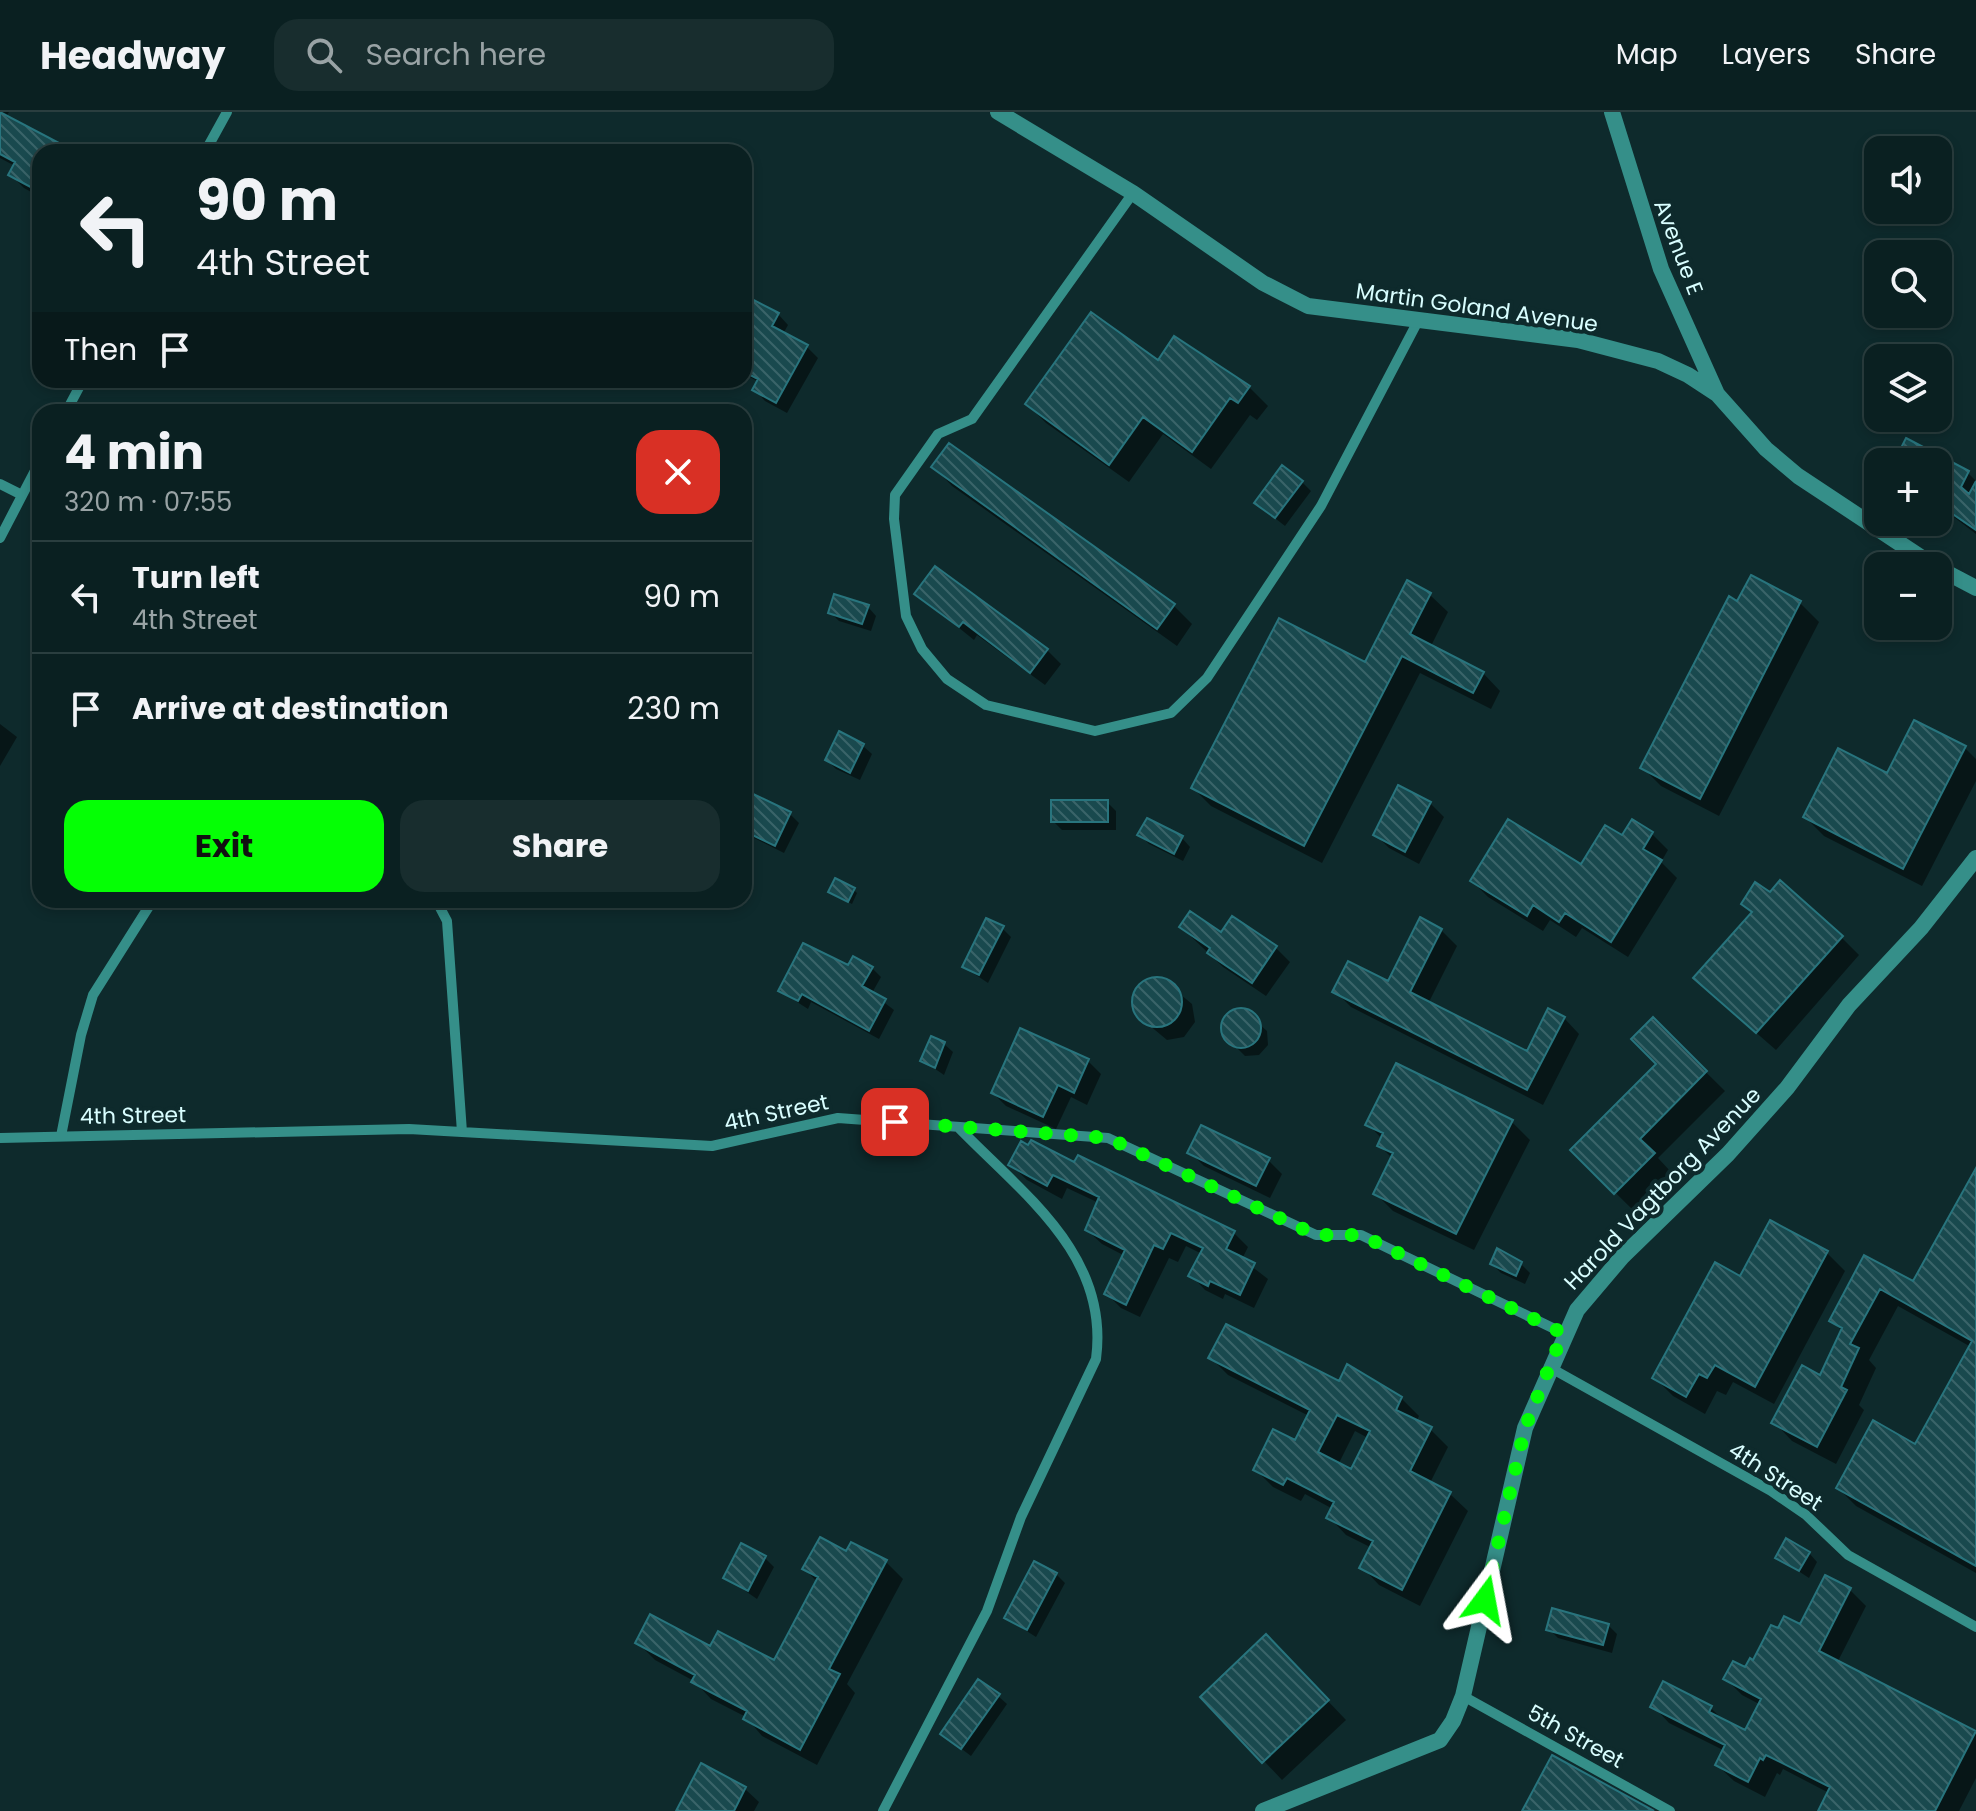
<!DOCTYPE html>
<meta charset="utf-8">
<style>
body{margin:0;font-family:Poppins,sans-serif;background:#182d2e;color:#f1f3f6;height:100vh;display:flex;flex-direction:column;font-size:30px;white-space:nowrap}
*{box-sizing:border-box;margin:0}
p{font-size:26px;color:#99a3a5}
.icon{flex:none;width:44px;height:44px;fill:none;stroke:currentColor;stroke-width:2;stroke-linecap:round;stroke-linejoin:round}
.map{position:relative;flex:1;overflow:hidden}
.side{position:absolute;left:32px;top:292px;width:720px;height:504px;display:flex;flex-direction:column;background:#0a2021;border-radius:24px;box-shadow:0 4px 12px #0003,0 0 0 2px #2a3e3f}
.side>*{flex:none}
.top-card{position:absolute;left:32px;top:32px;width:720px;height:244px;border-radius:24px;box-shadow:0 4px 12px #0003,0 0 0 2px #2a3e3f;background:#0a2021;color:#f1f3f6;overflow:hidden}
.buttons{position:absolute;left:1864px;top:24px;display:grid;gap:16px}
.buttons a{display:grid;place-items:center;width:88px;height:88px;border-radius:16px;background:#0a2021;box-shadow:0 4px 12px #0003,0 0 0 2px #2a3e3f;font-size:40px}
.pin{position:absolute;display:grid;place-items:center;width:68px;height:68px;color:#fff;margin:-34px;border-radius:16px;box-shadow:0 4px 12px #0006}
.me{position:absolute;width:88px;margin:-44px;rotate:13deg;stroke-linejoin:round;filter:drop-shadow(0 0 6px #0008)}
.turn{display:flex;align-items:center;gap:28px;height:168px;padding:0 32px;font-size:36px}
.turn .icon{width:104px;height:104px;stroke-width:2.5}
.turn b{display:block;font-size:56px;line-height:68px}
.then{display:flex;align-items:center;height:76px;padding:0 32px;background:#0003;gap:16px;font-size:30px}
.round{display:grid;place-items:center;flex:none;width:84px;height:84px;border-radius:24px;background:#182d2e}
.headline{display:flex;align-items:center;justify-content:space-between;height:136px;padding:0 32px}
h1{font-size:48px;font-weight:700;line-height:60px}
.cta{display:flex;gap:16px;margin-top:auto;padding:16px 32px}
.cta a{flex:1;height:92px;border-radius:24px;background:#05ff05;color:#111;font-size:32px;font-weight:700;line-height:92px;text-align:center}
.cta a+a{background:#182d2e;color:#f1f3f6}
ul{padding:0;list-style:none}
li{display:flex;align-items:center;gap:24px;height:112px;padding:0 32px;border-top:2px solid #2a3e3f}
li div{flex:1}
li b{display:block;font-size:30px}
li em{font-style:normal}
header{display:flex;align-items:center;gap:48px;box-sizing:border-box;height:112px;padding:0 40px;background:#0a2021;border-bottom:2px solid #2a3e3f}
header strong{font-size:38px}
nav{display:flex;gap:44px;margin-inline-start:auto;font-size:28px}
.search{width:560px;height:72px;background:#182d2e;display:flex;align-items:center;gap:20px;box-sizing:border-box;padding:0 28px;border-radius:24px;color:#99a3a5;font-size:30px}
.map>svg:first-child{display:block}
</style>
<header>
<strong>Headway</strong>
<div class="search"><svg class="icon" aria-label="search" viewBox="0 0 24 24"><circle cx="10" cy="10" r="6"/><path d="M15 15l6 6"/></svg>Search here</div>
<nav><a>Map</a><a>Layers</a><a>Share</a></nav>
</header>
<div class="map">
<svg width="1976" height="1699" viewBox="0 0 1976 1699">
<defs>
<pattern id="building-back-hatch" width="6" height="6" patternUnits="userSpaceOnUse" patternTransform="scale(2)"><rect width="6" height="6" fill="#19494e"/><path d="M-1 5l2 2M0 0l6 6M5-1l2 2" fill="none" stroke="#3a6469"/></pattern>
</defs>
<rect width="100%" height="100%" fill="#0e2a2c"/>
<!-- shadow -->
<path fill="#0007" fill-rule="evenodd" d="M0 0H9L6 5 72 40H40V85L24 76 10 62 15 54 0 46Z
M744 184 778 202 788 213 783 222 807 235 818 246 787 301 765 289 755 278 759 270 744 262Z
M1158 250 1249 275 1268 294 1257 308 1250 303 1211 357 1163 322 1129 370 1046 311 1027 292Z
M1907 329 1968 361 1976 369V422L1938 393V350H1900Z
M934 355 1174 494 1192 512 1177 534 952 374Z
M1302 370 1311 379 1285 414 1266 399Z
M1752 466 1800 491 1819 510 1719 704 1661 674 1643 656Z
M1408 471 1430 483 1448 500 1431 534 1483 561 1500 579 1491 597 1420 561 1322 751 1211 694 1193 676 1366 553Z
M917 482 1047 538 1061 552 1045 573 977 523 974 528Z
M868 495 876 504 871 519 839 509 830 500Z
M0 612 17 625 0 654Z
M863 634 872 642 860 668 836 657 827 648Z
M1965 636 1976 647V669L1922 774 1824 724 1805 705Z
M752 683 790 702 799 711 784 741 744 721V700Z
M1107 690 1116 699V718H1062L1053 709Z
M1430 691 1444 705 1419 752 1389 736 1375 722Z
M1652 722 1668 738 1661 750 1677 766 1628 845 1582 816 1576 825 1550 808 1543 819 1488 785 1472 769 1581 755 1622 726Z
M1140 723 1182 726 1190 735 1183 749 1149 732Z
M854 778 857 781 852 792 830 780Z
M1743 792 1841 825 1859 843 1776 938 1714 884 1753 802Z
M1181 815 1276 836 1290 850 1266 884 1223 855Z
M1002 816 1011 825 988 871 964 855Z
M1441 818 1457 834 1428 892 1528 942 1564 906 1579 922 1543 993 1351 895 1335 879 1389 872Z
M849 855 872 856 881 865 872 881 894 898 879 927 811 890 808 897 780 879Z
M1162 867 1192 892 1195 910 1184 925 1167 928 1137 903 1134 885 1144 870Z
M1243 898 1267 919 1268 933 1259 943 1245 944 1225 924 1224 910 1233 900Z
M1653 908 1725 979 1658 1046 1672 1061 1634 1099 1572 1038 1659 952Z
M1021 918 1088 949 1101 962 1087 993 1071 985 1056 1017 1006 994 993 981Z
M944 932 953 940 944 963 922 948Z
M1396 954 1512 1010 1530 1028 1474 1138 1393 1099 1376 1082 1393 1047 1379 1033 1382 1027 1368 1012Z
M1190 1040 1268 1048 1282 1062 1270 1086 1204 1054Z
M1075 1053 1234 1121 1248 1135 1242 1147 1268 1167 1254 1196 1225 1182 1223 1187 1205 1178 1191 1163 1202 1142 1186 1134 1178 1150 1169 1146 1140 1205 1121 1196 1107 1182 1125 1144 1102 1132 1087 1118 1099 1091 1067 1076 1062 1087 1027 1068 1012 1054Z
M1976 1060V1461L1856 1394 1838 1376 1916 1334 1971 1235 1898 1194 1869 1248 1876 1256 1859 1293 1864 1298 1836 1352 1792 1329 1774 1310 1821 1266 1842 1219 1831 1208 1865 1145 1914 1171Z
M1827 1141 1845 1159 1774 1292 1733 1270 1726 1283 1717 1279 1705 1302 1673 1284 1655 1266 1741 1167Z
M1492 1152H1521L1530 1161 1525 1172 1501 1161Z
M1211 1246 1401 1286 1419 1304 1416 1310 1430 1317 1448 1335 1430 1371 1450 1382 1468 1399 1420 1494 1379 1473 1362 1455 1372 1436 1346 1423 1329 1405 1333 1397 1305 1382 1301 1389 1273 1375 1255 1357 1296 1331 1309 1304 1228 1263ZM1355 1319 1368 1326 1352 1360 1338 1353Z
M1809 1441 1817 1450 1809 1466 1777 1445Z
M847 1442 886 1450 903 1467 847 1572 855 1581 817 1653 762 1624 746 1605 711 1587 694 1569 655 1548 638 1531 711 1537 775 1551 817 1470 805 1457Z
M765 1446 774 1455 757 1487 725 1465Z
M1056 1462 1065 1471 1036 1525 1006 1506Z
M1850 1478 1866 1494 1837 1551 1976 1622V1666L1959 1699H1820L1829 1681 1783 1657 1780 1663 1777 1661 1765 1685 1734 1669 1717 1653 1725 1639 1669 1611 1653 1594 1664 1572 1711 1596 1726 1611 1746 1621 1761 1593 1742 1583 1726 1567 1754 1550 1779 1519 1800 1515Z
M1608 1513 1617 1522 1612 1541 1558 1526 1549 1517Z
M1285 1544 1346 1608 1282 1668 1264 1649Z
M998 1584 1007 1592 971 1644 942 1622Z
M745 1677 759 1690 754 1699H678Z"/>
<!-- building -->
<path fill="url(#building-back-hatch)" stroke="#28747d" stroke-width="2" fill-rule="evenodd" d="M0 0 76 40H40V80L8 63 15 50 0 42Z
M744 183 779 201 772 214 808 233 776 291 752 278 758 267 744 260Z
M1091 200 1158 248 1174 224 1250 274 1238 291 1230 286 1192 340 1143 305 1109 353 1025 292Z
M1906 326 1969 359 1961 375 1969 382 1976 369V418L1938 392V350H1894Z
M949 331 1175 492 1157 517 931 355Z
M1282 353 1303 369 1275 406 1254 391Z
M935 454 1048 537 1030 561 963 510 959 515 914 482Z
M1751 463 1801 489 1700 687 1640 656 1729 484 1737 489Z
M1407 468 1431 481 1410 522 1484 560 1473 581 1402 544 1304 734 1191 676 1279 506 1365 550Z
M834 482 869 493 862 512 828 501Z
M1914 608 1966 634 1903 757 1803 705 1838 636 1887 661Z
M839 619 864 632 850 661 825 648Z
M1398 673 1431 690 1405 740 1373 723Z
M751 681 791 700 775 734 744 719V696Z
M1051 688H1108V710H1051Z
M1147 706 1183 724 1174 742 1137 723Z
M1508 707 1581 752 1605 713 1622 723 1632 707 1653 720 1643 737 1662 748 1611 830 1565 801 1559 810 1533 793 1527 804 1470 769Z
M835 766 855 776 848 790 828 780Z
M1780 768 1843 824 1756 921 1693 866 1752 800 1741 792 1755 770 1770 780Z
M1190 799 1221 820 1232 804 1277 834 1252 871 1207 841 1210 836 1179 815Z
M1420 805 1442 817 1410 880 1527 939 1548 896 1565 905 1527 978 1332 880 1348 849 1388 869Z
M986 806 1004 814 979 863 962 855Z
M803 831 848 853 853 844 873 855 862 874 886 887 869 919 802 882 798 889 778 879Z
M1132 890a25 25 0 1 1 50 0a25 25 0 1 1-50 0Z
M1221 916a20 20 0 1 1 40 0a20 20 0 1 1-40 0Z
M1653 905 1707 959 1640 1027 1655 1041 1614 1082 1570 1038 1656 952 1631 927Z
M1020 916 1089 947 1074 981 1058 973 1043 1005 991 981Z
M931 924 945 930 935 956 920 949Z
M1396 951 1513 1008 1456 1122 1373 1082 1393 1041 1377 1034 1383 1021 1365 1013Z
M1201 1013 1270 1046 1256 1074 1187 1041Z
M1031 1028 1074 1050 1078 1043 1235 1119 1226 1137 1255 1151 1240 1183 1210 1169 1208 1174 1188 1164 1203 1136 1171 1121 1163 1137 1154 1133 1126 1193 1104 1182 1125 1138 1085 1118 1099 1085 1053 1063 1047 1074 1008 1053 1021 1029 1028 1033Z
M1976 1056V1454L1836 1376 1873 1308 1915 1332 1972 1229 1880 1177 1850 1232 1859 1236 1841 1275 1847 1278 1817 1335 1771 1311 1802 1253 1820 1263 1842 1216 1829 1209 1864 1143 1913 1169Z
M1770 1108 1828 1139 1755 1275 1715 1253 1707 1266 1699 1262 1686 1285 1652 1266 1715 1150 1740 1164Z
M1497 1136 1522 1150 1516 1164 1490 1152Z
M1226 1212 1339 1269 1347 1252 1402 1285 1396 1298 1432 1315 1410 1359 1451 1380 1402 1478 1359 1456 1373 1429 1326 1406 1334 1390 1287 1366 1283 1373 1253 1358 1273 1317 1295 1328 1310 1298 1208 1246ZM1337 1303 1370 1319 1351 1357 1318 1340Z
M820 1425 846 1439 851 1430 887 1448 829 1557 840 1562 800 1638 743 1607 747 1599 691 1570 695 1563 635 1531 650 1502 710 1534 718 1519 774 1548 818 1465 802 1457Z
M1786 1426 1810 1440 1799 1459 1775 1446Z
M741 1431 766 1444 748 1479 723 1466Z
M1034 1449 1057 1461 1027 1518 1004 1506Z
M1825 1463 1851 1476 1819 1539 1976 1619 1935 1699H1818L1830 1675 1766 1643 1763 1648 1760 1646 1748 1670 1715 1653 1725 1633 1650 1595 1663 1569 1712 1594 1709 1600 1745 1618 1761 1587 1723 1567 1733 1549 1745 1555 1750 1546 1753 1548 1771 1513 1778 1516 1784 1504 1800 1512Z
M1552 1496 1609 1512 1603 1533 1546 1518Z
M1266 1522 1329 1588 1262 1651 1200 1585Z
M978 1567 1000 1582 961 1637 940 1622Z
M1552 1643 1654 1699H1522Z
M701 1651 746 1675 734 1699H676Z"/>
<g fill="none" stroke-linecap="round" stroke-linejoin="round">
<!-- service -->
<path stroke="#358f89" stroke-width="10" d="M205 40 227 0
M1133 81 972 307 938 322 895 383 894 407 906 504 922 537 947 567 986 593 1095 619 1171 601 1207 566 1321 394 1418 209
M66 300 83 268
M0 372 22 383
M0 426 40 349
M436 788 447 809 462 1020
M61 1024 81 923 93 883 153 788
M0 1026 409 1017 712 1034 838 1006 1108 1026 1316 1123H1361L1563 1221
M1549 1255 1771 1379 1806 1403 1848 1443 1976 1515
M1463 1584 1670 1699
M883 1699 987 1499 1021 1405 1096 1247C1110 1143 1023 1082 958 1015"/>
<!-- minor -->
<path stroke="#358f89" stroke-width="16" d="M998 0 1133 81 1263 171 1308 194 1578 228 1658 249 1688 263 1717 282 1766 337 1798 364 1934 454
M1612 0 1661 157 1717 282
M1938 456 1976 476
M1263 1699 1440 1628 1453 1609 1463 1584 1525 1316 1577 1198 1622 1145 1728 1042 1787 976 1849 893 1921 816 1976 746"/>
</g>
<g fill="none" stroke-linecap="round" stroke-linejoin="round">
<!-- route -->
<path stroke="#05ff05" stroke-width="14" stroke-dasharray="0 25.2" d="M895 1010 1108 1026 1316 1123H1361L1563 1221 1525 1316 1485 1488"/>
</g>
<g text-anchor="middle" stroke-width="8" stroke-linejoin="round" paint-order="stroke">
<!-- street labels -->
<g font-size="22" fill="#d9feff" stroke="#0e2a2c">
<text transform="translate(1679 135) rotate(69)" y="8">Avenue E</text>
<text transform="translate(1477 195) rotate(8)" y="8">Martin Goland Avenue</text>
<text transform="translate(776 1000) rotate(-12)" y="8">4th Street</text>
<text transform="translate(133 1003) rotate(-1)" y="8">4th Street</text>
<text transform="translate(1662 1076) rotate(-46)" y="8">Harold Vagtborg Avenue</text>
<text transform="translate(1776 1364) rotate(33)" y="8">4th Street</text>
<text transform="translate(1576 1624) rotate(29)" y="8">5th Street</text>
</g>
</g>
</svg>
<div class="buttons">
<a><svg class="icon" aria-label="sound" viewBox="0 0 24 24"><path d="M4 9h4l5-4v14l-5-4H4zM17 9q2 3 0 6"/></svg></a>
<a><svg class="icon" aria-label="search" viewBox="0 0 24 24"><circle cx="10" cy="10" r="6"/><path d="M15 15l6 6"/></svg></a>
<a><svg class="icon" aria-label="layers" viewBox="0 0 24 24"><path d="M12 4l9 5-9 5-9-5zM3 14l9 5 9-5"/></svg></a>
<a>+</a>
<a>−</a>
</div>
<div class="pin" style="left:895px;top:1010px;background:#d93025"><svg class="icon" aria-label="arrive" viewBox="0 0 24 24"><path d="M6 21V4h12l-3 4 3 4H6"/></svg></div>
<svg class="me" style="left:1485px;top:1488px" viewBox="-20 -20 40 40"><path d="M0-17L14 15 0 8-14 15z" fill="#05ff05" stroke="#fff" stroke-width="4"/></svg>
<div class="top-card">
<div class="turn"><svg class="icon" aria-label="left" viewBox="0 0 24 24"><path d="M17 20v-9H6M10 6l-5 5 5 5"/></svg><div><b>90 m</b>4th Street</div></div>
<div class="then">Then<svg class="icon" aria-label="arrive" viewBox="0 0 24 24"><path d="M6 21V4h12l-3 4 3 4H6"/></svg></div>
</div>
<section class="side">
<div class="headline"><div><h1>4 min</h1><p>320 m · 07:55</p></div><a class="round" style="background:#d93025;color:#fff"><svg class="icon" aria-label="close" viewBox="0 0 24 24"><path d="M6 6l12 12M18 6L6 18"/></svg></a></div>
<ul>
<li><svg class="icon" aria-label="left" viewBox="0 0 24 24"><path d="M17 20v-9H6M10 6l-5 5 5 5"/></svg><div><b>Turn left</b><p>4th Street</p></div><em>90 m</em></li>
<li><svg class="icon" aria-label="arrive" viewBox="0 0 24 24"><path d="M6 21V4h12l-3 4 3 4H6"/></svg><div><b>Arrive at destination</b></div><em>230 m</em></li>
</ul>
<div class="cta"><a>Exit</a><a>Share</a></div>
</section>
</div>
